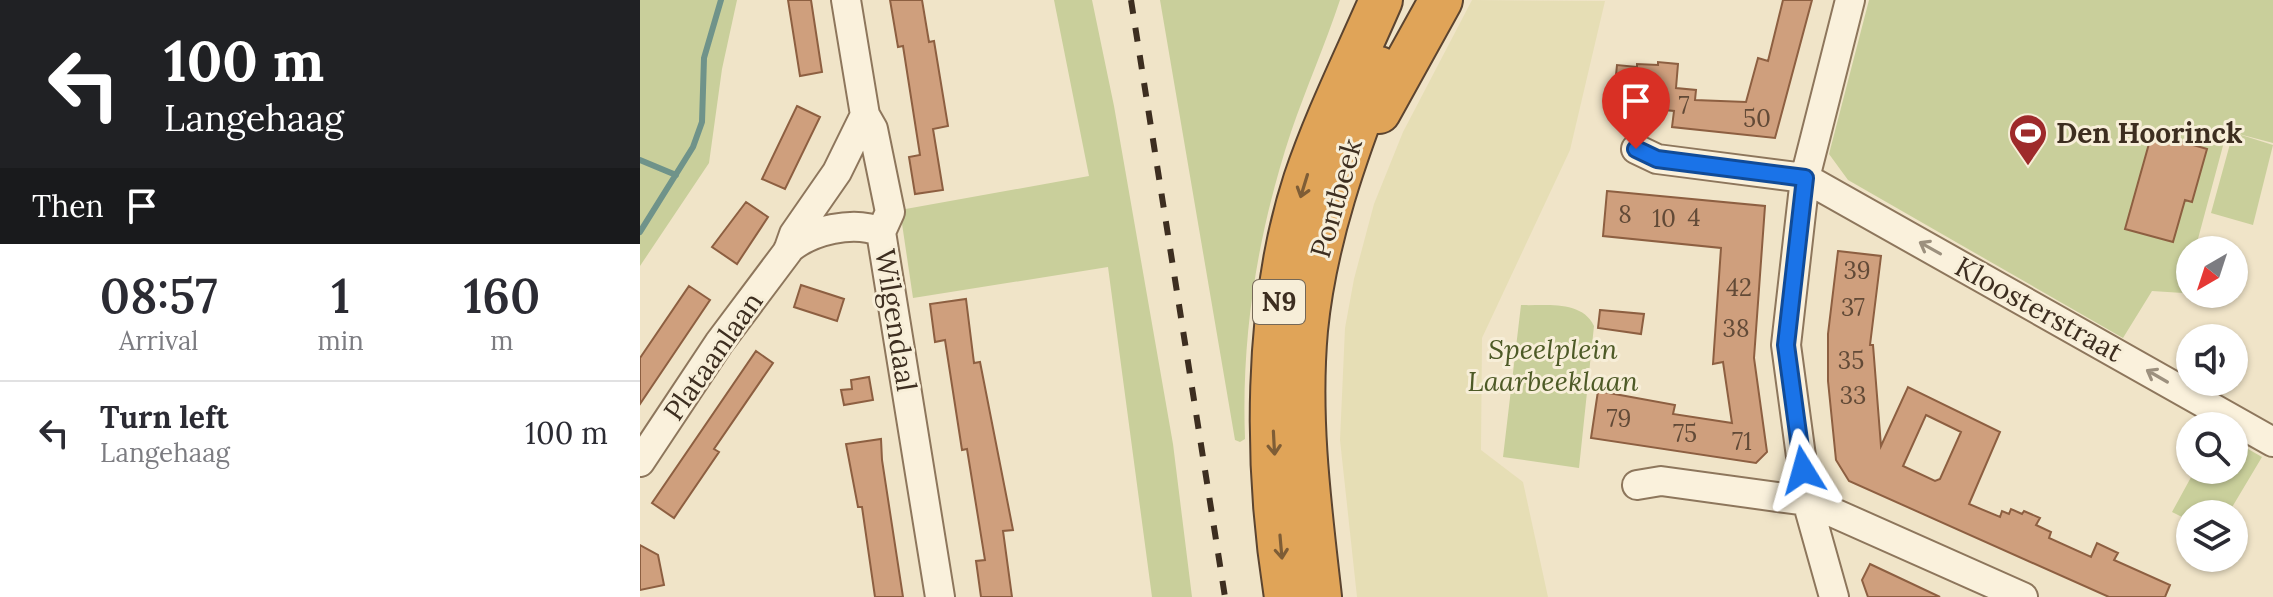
<!DOCTYPE html>
<style>
body{margin:0;font-family:Lora,serif;background:#f2f2f3;color:#2b2b33;height:100vh;display:flex;flex-direction:column;font-size:30px;white-space:nowrap}
*{box-sizing:border-box;margin:0}
p{font-size:26px;color:#7c7c81}
.icon{flex:none;width:44px;height:44px;fill:none;stroke:currentColor;stroke-width:2;stroke-linecap:round;stroke-linejoin:round}
.map{position:relative;flex:1;overflow:hidden}
.panel{display:flex;flex-direction:column;background:#fff;width:640px}
.panel>*{flex:none}
.banner{background:#202124;color:#fff;overflow:hidden}
.needle{width:52px;rotate:219deg}
.buttons{position:absolute;left:1536px;top:236px;display:grid;gap:16px}
.buttons a{display:grid;place-items:center;width:72px;height:72px;border-radius:50%;background:#fff;box-shadow:0 2px 6px #0004;font-size:40px}
.pin{position:absolute;display:grid;place-items:center;width:68px;height:68px;color:#fff;margin:-82px -34px;border-radius:50% 50% 50% 0;rotate:-45deg;box-shadow:0 0 8px #0007}
.pin .icon{rotate:45deg}
.me{position:absolute;width:88px;margin:-44px;rotate:352deg;stroke-linejoin:round;filter:drop-shadow(0 0 6px #0008)}
.turn{display:flex;align-items:center;gap:28px;height:168px;padding:0 32px;font-size:36px}
.turn .icon{width:104px;height:104px;stroke-width:2.5}
.turn b{display:block;font-size:56px;line-height:68px}
.then{display:flex;align-items:center;height:76px;padding:0 32px;background:#0003;gap:16px;font-size:30px}
.eta{display:flex;justify-content:space-evenly;align-items:center;height:136px;text-align:center}
.eta b{font-size:48px;font-weight:600;line-height:56px}
ul{padding:0;list-style:none}
li{display:flex;align-items:center;gap:24px;height:104px;padding:0 32px;border-top:2px solid #e1e1e2}
li div{flex:1}
li b{display:block;font-size:30px}
li em{font-style:normal}
main{display:flex;flex:1;min-height:0}
.map>svg:first-child{display:block}
</style>
<main>
<section class="panel">
<div class="banner">
<div class="turn"><svg class="icon" aria-label="left" viewBox="0 0 24 24"><path d="M17 20v-9H6M10 6l-5 5 5 5"/></svg><div><b>100 m</b>Langehaag</div></div>
<div class="then">Then<svg class="icon" aria-label="arrive" viewBox="0 0 24 24"><path d="M6 21V4h12l-3 4 3 4H6"/></svg></div>
</div>
<div class="eta">
<div><b>08:57</b><p>Arrival</p></div>
<div><b>1</b><p>min</p></div>
<div><b>160</b><p>m</p></div>
</div>
<ul>
<li><svg class="icon" aria-label="left" viewBox="0 0 24 24"><path d="M17 20v-9H6M10 6l-5 5 5 5"/></svg><div><b>Turn left</b><p>Langehaag</p></div><em>100 m</em></li>
</ul>
</section>
<div class="map">
<svg width="1633" height="597" viewBox="0 0 1633 597">
<rect width="100%" height="100%" fill="#f0e4c8"/>
<!-- farmland -->
<path fill="#e6deb5" d="M832 0 965 1 930 150 842 338 841 450 883 482 908 597H717L700 440 705 328 714 279 734 204 763 132Z"/>
<!-- green -->
<path fill="#c9cf9b" d="M0 0H97L82 69 69 163 0 266Z
M414 0H452L474 106 533 444 552 597H512L468 267 273 298 260 210 449 176Z
M520 0H700C685 45 666 88 651 132 618 232 601 334 605 439L600 442 595 440Z
M1229 0H1633V143L1595 133 1633 145 1613 225 1571 213 1593 133 1584 142 1555 250H1550L1543 293 1512 291 1483 338 1208 180 1189 154Z
M881 305C906 306 942 300 954 326L939 468 863 457Z
M1594 441 1622 457 1588 514H1550V521L1532 512 1555 470H1594Z"/>
<g fill="none" stroke-linecap="round" stroke-linejoin="round">
<!-- stream -->
<path stroke="#6f938a" stroke-width="6" d="M0 160 36 175
M0 232 53 147 62 122 64 58 81 0"/>
</g>
<!-- building -->
<path fill="#cf9f7d" stroke="#8d5f41" stroke-width="2" fill-rule="evenodd" d="M148 0H171L182 72 160 76Z
M250 0H282L289 42 294 41 308 126 293 129 303 190 275 194 269 157 280 155 263 46 258 47Z
M1143 0H1172L1135 138 1032 127 1034 111 973 105 977 65 997 67V64L1018 65V62L1038 64 1036 88 1056 90 1055 100 1106 102 1118 58 1128 61Z
M157 106 180 117 145 189 122 179Z
M1512 133 1567 149 1552 202 1545 200 1533 242 1485 229Z
M967 191 1125 206 1114 358 1127 452 1116 463 951 438 958 391 1035 405 1033 414 1092 423 1083 362 1073 364 1081 248 963 236Z
M106 202 128 217 97 264 72 247Z
M1198 251 1241 256 1230 345H1233L1241 446 1268 387 1360 432 1329 504 1360 517 1362 511 1369 514 1371 509 1382 514 1384 511 1400 518 1396 525 1411 532 1409 538 1451 557 1457 543 1478 553 1474 560 1530 585 1525 597H1469L1209 481 1196 460 1188 381V334ZM1286 415 1321 432 1300 479 1295 481 1263 466Z
M161 285 204 299 197 321 154 307Z
M49 286 70 300 0 404V358Z
M326 299 334 363 340 362 373 530 363 531 372 597H341L336 561 345 560 327 449 322 450 305 340 295 342 290 304Z
M960 310 1004 314 1001 334 958 328Z
M116 351 133 363 74 449 79 452 34 518 12 503Z
M229 377 233 400 204 405 201 390 212 389 211 380Z
M241 439 242 460 263 597H235L222 507H218L206 444Z
M0 545 18 555 24 585 0 590Z
M1230 564 1300 597H1228L1222 580Z"/>
<g fill="none" stroke-linecap="round" stroke-linejoin="round">
<defs>
<path id="minor" d="M206 0 225 115 233 129 250 212 241 232 300 597
M996 149 1017 159 1165 178 1633 442
M148 250C170 230 214 220 241 232
M0 462 79 343 148 251 154 234 197 172 225 115
M997 485 1021 481 1167 501 1383 597
M1194 597 1167 501 1146 345 1165 178 1210 0"/>
<path id="highway" d="M739 112 801 0
M646 597C625 467 624 306 665 180 686 118 715 60 741 0
M680 597C670 509 658 420 666 330 675 239 706 153 739 68"/>
</defs>
<!-- minor casing -->
<use href="#minor" stroke="#8d765c" stroke-width="32"/>
<!-- highway casing -->
<use href="#highway" stroke="#5b4430" stroke-width="46"/>
<!-- minor -->
<use href="#minor" stroke="#faf1dc" stroke-width="28"/>
<!-- highway -->
<use href="#highway" stroke="#e0a458" stroke-width="42"/>
<!-- rail -->
<path stroke="#3d2e20" stroke-width="6" stroke-dasharray="14 14" stroke-linecap="butt" d="M491 0 585 597"/>
</g>
<!-- one-way arrows -->
<defs><path id="oneway-shaft" d="M-6 0H5M1.5-3L5.5 0L1.5 3" fill="none" stroke-width="1.6" stroke-linecap="round" stroke-linejoin="round" transform="scale(2)"/></defs>
<g stroke="#7e5d36">
<use href="#oneway-shaft" transform="translate(664 186) rotate(107)"/>
<use href="#oneway-shaft" transform="translate(634 443) rotate(87)"/>
<use href="#oneway-shaft" transform="translate(641 547) rotate(85)"/>
</g>
<g stroke="#9c907e">
<use href="#oneway-shaft" transform="translate(1290 248) rotate(-151)"/>
<use href="#oneway-shaft" transform="translate(1517 376) rotate(-150)"/>
</g>
<g fill="none" stroke-linecap="round" stroke-linejoin="round">
<defs>
<path id="route" d="M996 149 1017 159 1165 178 1146 345 1163 470"/>
</defs>
<!-- route casing -->
<use href="#route" stroke="#114b97" stroke-width="20"/>
<!-- route -->
<use href="#route" stroke="#1a73e8" stroke-width="14"/>
</g>
<!-- icons -->
<defs>
<symbol id="stadium-pin" viewBox="-11 -11 22 30"><path d="M0 17L-7.5 6A9.5 9.5 0 1 1 7.5 6Z" fill="#9e2a2b" stroke="#f7eed8"/><path d="M0-5a6.5 5 0 1 0 0 10a6.5 5 0 1 0 0-10ZM-3.5-1.8h7v3.6h-7Z" fill="#fff"/></symbol>
</defs>
<g fill-rule="evenodd">
<use href="#stadium-pin" x="1366" y="111" width="44" height="60"/>
</g>
<g text-anchor="middle" stroke-width="6" stroke-linejoin="round" paint-order="stroke">
<!-- number labels -->
<g font-size="24" fill="#624a37">
<text x="1044" y="114">7</text>
<text x="1117" y="127">50</text>
<text x="985" y="223">8</text>
<text x="1054" y="226">4</text>
<text x="1024" y="227">10</text>
<text x="1217" y="279">39</text>
<text x="1099" y="296">42</text>
<text x="1213" y="316">37</text>
<text x="1096" y="337">38</text>
<text x="1211" y="369">35</text>
<text x="1213" y="404">33</text>
<text x="979" y="427">79</text>
<text x="1045" y="442">75</text>
<text x="1102" y="450">71</text>
</g>
<!-- shield labels -->
<rect fill="#f7eed8" stroke="#756857" stroke-width="2" x="613" y="280" width="52" height="44" rx="6"/>
<g font-size="26" font-weight="bold" fill="#3d2e20">
<text x="639" y="311">N9</text>
</g>
<!-- poi labels -->
<g font-size="28" font-weight="bold" fill="#3d2e20" stroke="#f7eed8" text-anchor="start">
<text x="1416" y="143">Den Hoorinck</text>
</g>
<!-- street labels -->
<g font-size="28" fill="#3d2e20" stroke="#f7eed8">
<text transform="translate(696 198) rotate(-74)" y="10">Pontbeek</text>
<text transform="translate(1399 309) rotate(29)" y="10">Kloosterstraat</text>
<text transform="translate(256 320) rotate(81)" y="10">Wilgendaal</text>
<text transform="translate(73 356) rotate(-55)" y="10">Plataanlaan</text>
</g>
<!-- park labels -->
<g font-size="28" font-style="italic" fill="#4d5a26" stroke="#f7eed8">
<text x="913" y="359">Speelplein<tspan x="913" dy="32">Laarbeeklaan</tspan></text>
</g>
</g>
</svg>
<div class="buttons">
<a><svg class="needle" viewBox="-14 -14 28 28"><path d="M0-13l5 13h-10z" fill="#e53935"/><path d="M0 13l5-13h-10z" fill="#7c7c81"/></svg></a>
<a><svg class="icon" aria-label="sound" viewBox="0 0 24 24"><path d="M4 9h4l5-4v14l-5-4H4zM17 9q2 3 0 6"/></svg></a>
<a><svg class="icon" aria-label="search" viewBox="0 0 24 24"><circle cx="10" cy="10" r="6"/><path d="M15 15l6 6"/></svg></a>
<a><svg class="icon" aria-label="layers" viewBox="0 0 24 24"><path d="M12 4l9 5-9 5-9-5zM3 14l9 5 9-5"/></svg></a>
</div>
<div class="pin" style="left:996px;top:149px;background:#d93025"><svg class="icon" aria-label="arrive" viewBox="0 0 24 24"><path d="M6 21V4h12l-3 4 3 4H6"/></svg></div>
<svg class="me" style="left:1163px;top:470px" viewBox="-20 -20 40 40"><path d="M0-17L14 15 0 8-14 15z" fill="#1a73e8" stroke="#fff" stroke-width="4"/></svg>
</div>
</main>
